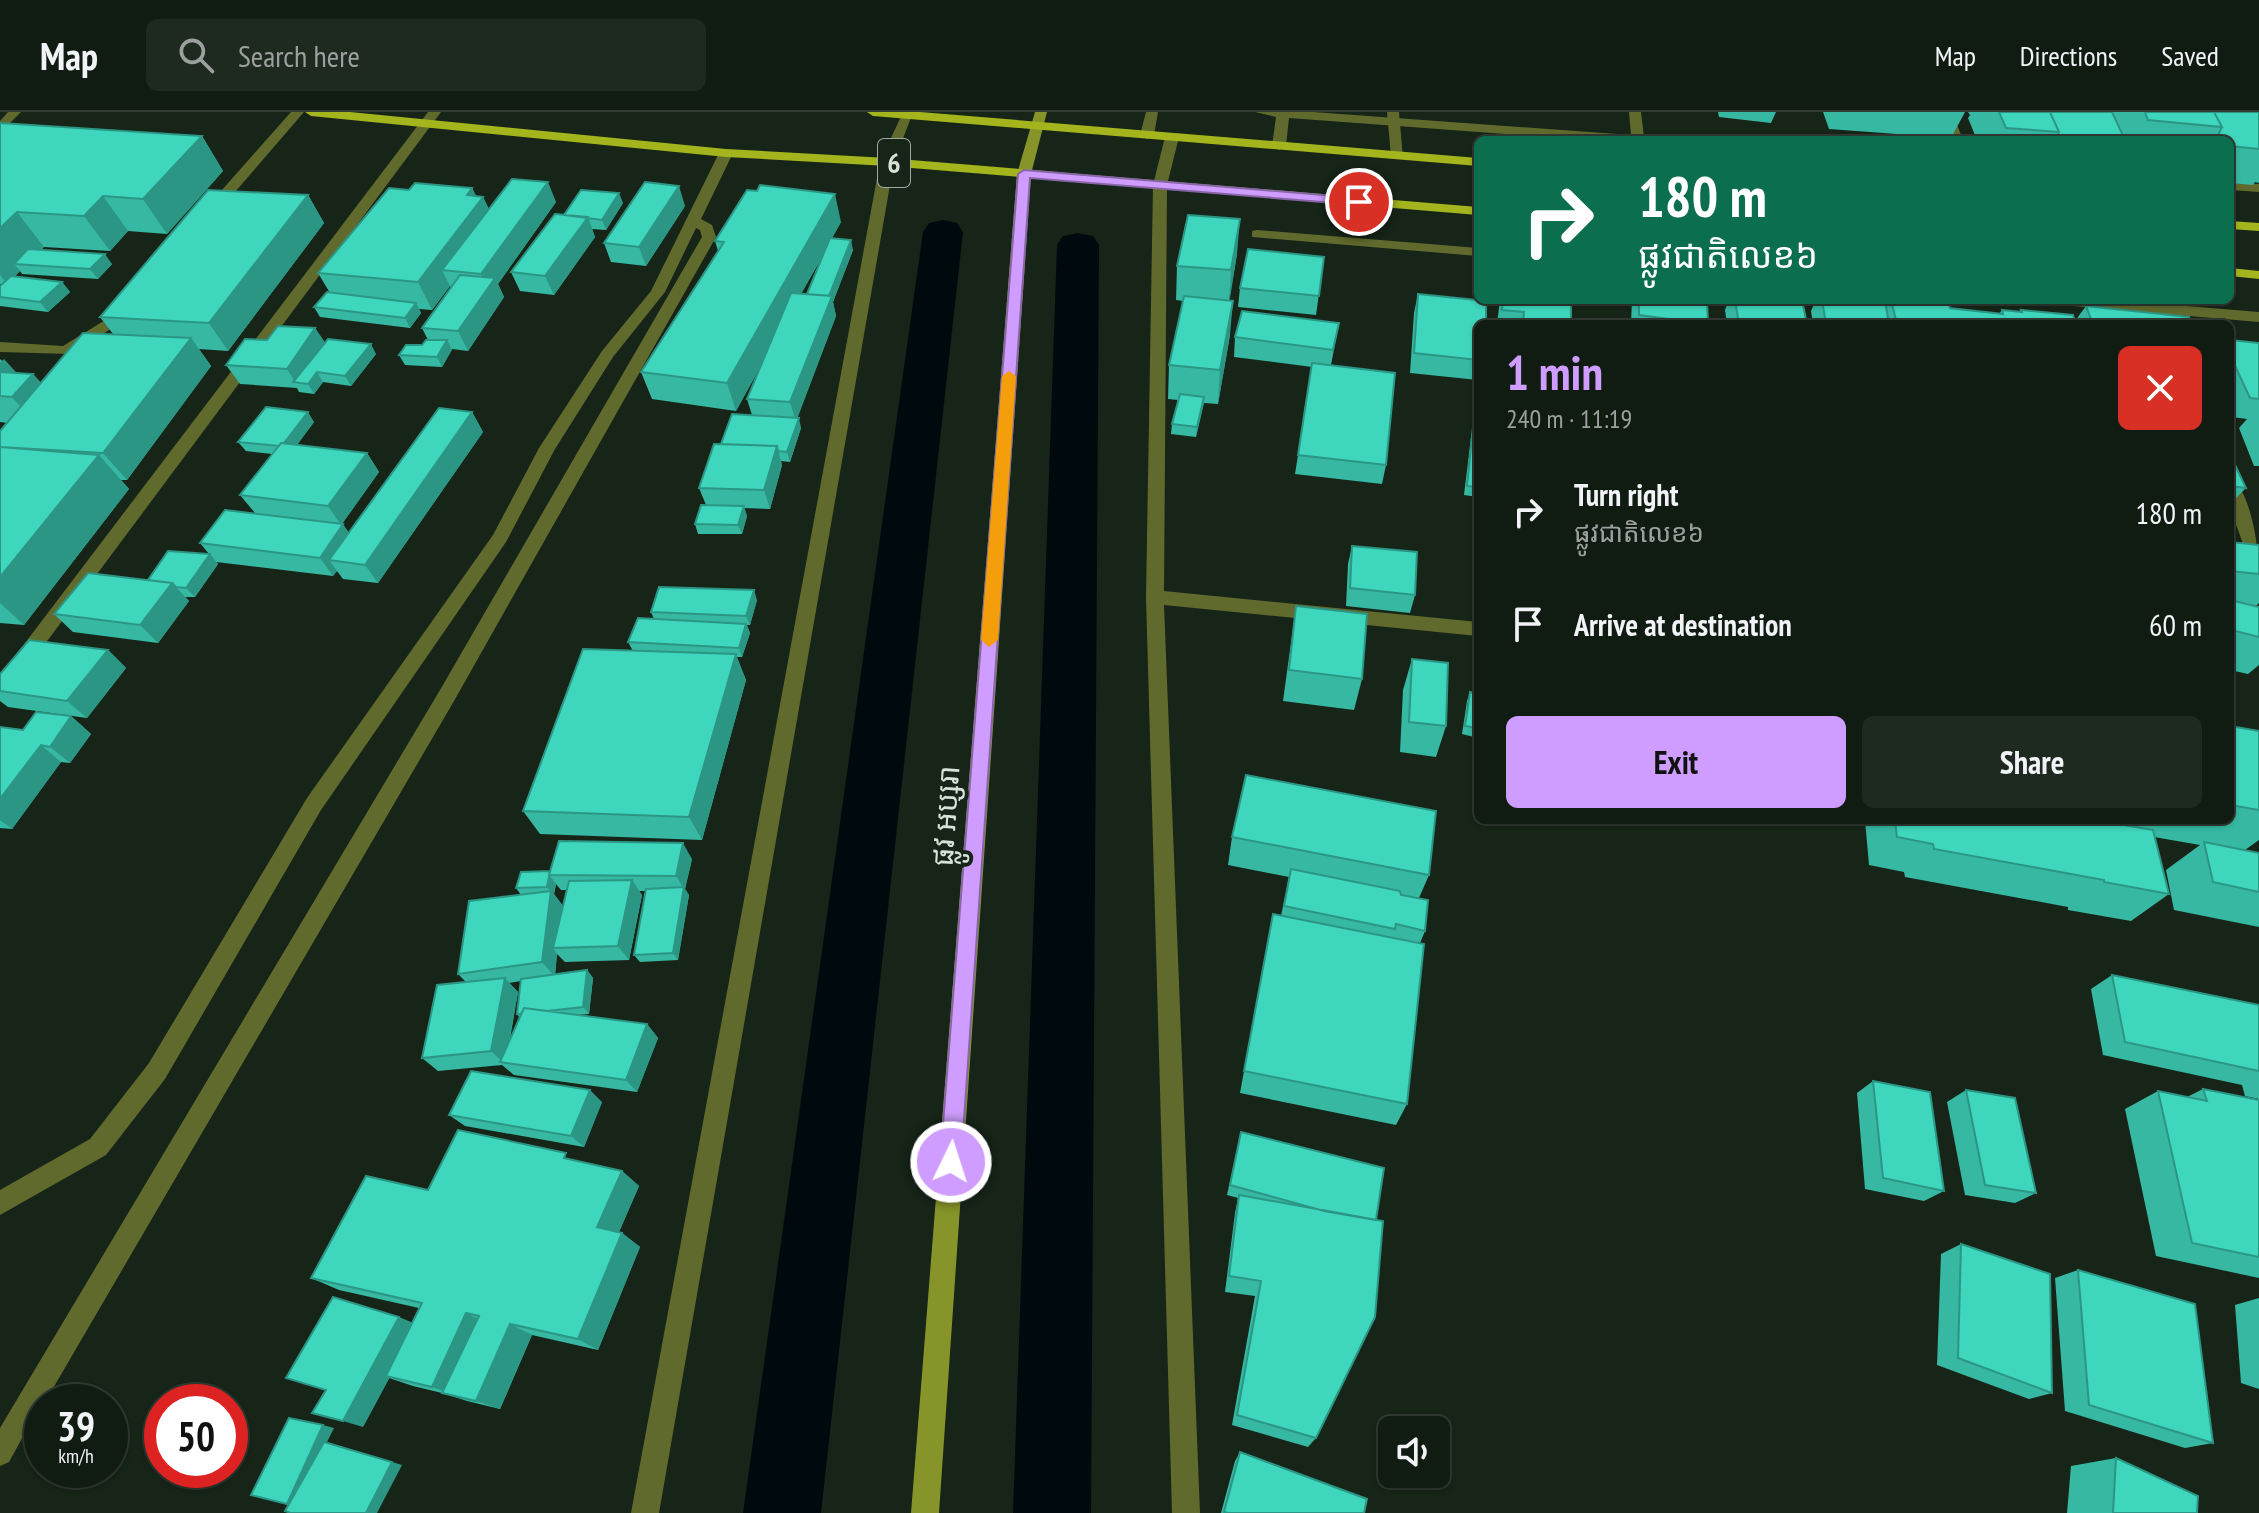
<!DOCTYPE html>
<meta charset="utf-8">
<style>
body{margin:0;font-family:"PT Sans Narrow","Noto Sans Khmer",sans-serif;background:#1e2920;color:#f1f3f6;height:100vh;display:flex;flex-direction:column;font-size:30px;white-space:nowrap}
*{box-sizing:border-box;margin:0}
p{font-size:26px;color:#9ca19f}
.icon{flex:none;width:44px;height:44px;fill:none;stroke:currentColor;stroke-width:2;stroke-linecap:round;stroke-linejoin:round}
.map{position:relative;flex:1;overflow:hidden}
.details{position:absolute;left:1474px;top:208px;width:760px;height:504px;display:flex;flex-direction:column;background:#101c12;border-radius:12px;box-shadow:0 2px 6px #0004,0 0 0 2px #303a32}
.details>*{flex:none}
.banner{position:absolute;left:1474px;top:24px;width:760px;height:168px;border-radius:12px;box-shadow:0 2px 6px #0004,0 0 0 2px #303a32;background:#0b6e4f;color:#fff;overflow:hidden}
.controls{position:absolute;left:1378px;top:1304px;display:grid;gap:16px}
.controls a{display:grid;place-items:center;width:72px;height:72px;border-radius:12px;background:#101c12;box-shadow:0 2px 6px #0004,0 0 0 2px #303a32;font-size:40px}
.speed{position:absolute;left:24px;top:1272px;display:flex;gap:16px;font-size:40px;font-weight:700;text-align:center}
.speed>*{display:grid;place-content:center;width:104px;height:104px;border-radius:50%;background:#101c12;box-shadow:0 2px 6px #0004,0 0 0 2px #303a32;line-height:1}
.speed small{font-size:20px;font-weight:400}
.speed .limit{border:12px solid #d22;background:#fff;color:#111}
.pin{position:absolute;display:grid;place-items:center;width:68px;height:68px;color:#fff;margin:-34px;border:4px solid #fff;border-radius:50%;box-shadow:0 2px 8px #0007}
.me{position:absolute;width:88px;margin:-44px;rotate:4deg;stroke-linejoin:round;filter:drop-shadow(0 0 6px #0008)}
.turn{display:flex;align-items:center;gap:28px;height:168px;padding:0 32px;font-size:36px}
.turn .icon{width:104px;height:104px;stroke-width:2.5}
.turn b{display:block;font-size:56px;line-height:68px}
.round{display:grid;place-items:center;flex:none;width:84px;height:84px;border-radius:12px;background:#1e2920}
.headline{display:flex;align-items:center;justify-content:space-between;height:136px;padding:0 32px}
h1{font-size:48px;font-weight:800;line-height:60px;color:#cf9dff}
.action{display:flex;gap:16px;margin-top:auto;padding:16px 32px}
.action a{flex:1;height:92px;border-radius:12px;background:#cf9dff;color:#111;font-size:32px;font-weight:800;line-height:92px;text-align:center}
.action a+a{background:#1e2920;color:#f1f3f6}
ul{padding:0;list-style:none}
li{display:flex;align-items:center;gap:24px;height:112px;padding:0 32px}
li div{flex:1}
li b{display:block;font-size:30px}
li em{font-style:normal}
header{display:flex;align-items:center;gap:48px;box-sizing:border-box;height:112px;padding:0 40px;background:#101c12;border-bottom:2px solid #303a32}
header strong{font-size:38px}
nav{display:flex;gap:44px;margin-inline-start:auto;font-size:28px}
.search{width:560px;height:72px;background:#1e2920;display:flex;align-items:center;gap:20px;box-sizing:border-box;padding:0 28px;border-radius:12px;color:#9ca19f;font-size:30px}
.map>svg:first-child{display:block}
</style>
<header>
<strong>Map</strong>
<div class="search"><svg class="icon" aria-label="search" viewBox="0 0 24 24"><circle cx="10" cy="10" r="6"/><path d="M15 15l6 6"/></svg>Search here</div>
<nav><a>Map</a><a>Directions</a><a>Saved</a></nav>
</header>
<div class="map">
<svg width="2259" height="1401" viewBox="0 0 2259 1401">
<rect width="100%" height="100%" fill="#162518"/>
<g fill="none" stroke-linecap="round" stroke-linejoin="round">
<!-- canal -->
<path fill="#00090d" fill-rule="evenodd" d="M943 108 957 111 963 120 821 1401H743L923 120 929 111Z
M1078 121 1093 124 1099 133 1091 1401H1013L1057 133 1063 124Z"/>
<!-- lane -->
<path fill="#616a2d" fill-rule="evenodd" d="M291 0H304L216 102H206V96Z
M1146 0H1158L1154 23 1147 27 1140 23Z
M1255 0H1313L1631 23 1629 0H1641L1644 25 1648 28H1588L1289 6 1286 34 1279 38 1272 34 1276 5Z
M2230 70 2259 72V80L2230 78Z
M1257 118 1478 136V144L1252 125V119Z
M2054 188H2114L2259 200V210L2061 193Z
M126 190 133 195 120 211 71 242 0 240V230L63 234 110 205 121 192Z"/>
<!-- street -->
<path fill="#616a2d" fill-rule="evenodd" d="M8 0H21L0 21V9Z
M428 0H441L7 583 0 585V564Z
M903 0 912 3 894 50 659 1401H631L880 50Z
M1387 0H1399L1403 47 1391 44Z
M1940 0H1952L1963 28H1949Z
M1172 21 1179 25 1167 73 1164 479 1478 510V524L1164 493 1200 1401H1172L1146 485 1153 73 1165 25Z
M726 37 733 41 701 107 712 113 716 125 454 589 45 1290H42L9 1350 0 1354V1316L440 578 702 125 700 118 696 116 665 180 613 245 555 337 506 430 321 698 165 967 106 1043 0 1103V1078L90 1027 149 951 307 686 493 423 539 336 602 239 651 179 719 41Z
M2147 188H2161L2172 212H2158Z
M2230 367C2250 374 2259 438 2259 457L2250 451 2230 396Z"/>
<!-- secondary -->
<path fill="#879429" fill-rule="evenodd" d="M1035 0H1047L1031 62 939 1401H911L1017 62Z"/>
<!-- primary -->
<path fill="#a3b41c" fill-rule="evenodd" d="M305 0H350L726 37 887 46 1478 95V103L887 54 726 45 311 4Z
M867 0H920L1478 46V54L873 4Z
M2230 109 2259 111V119L2230 117Z
M2230 156 2259 159V167L2230 164Z"/>
</g>
<!-- wall -->
<path fill="#36b8a3" fill-rule="evenodd" d="M1718 0H1776L1771 11 1719 5Z
M1823 0H1965L1951 26 1829 17Z
M1968 0H2259V71L2255 70 2253 73 2230 71V28H1977L1968 6 1970 3Z
M0 11 202 24 223 59 167 122 128 119 110 139 44 135 41 138 112 152 98 167 22 162 20 159 15 164 62 170 70 180 48 200 0 194V174L2 172H0Z
M472 76 476 84 483 85 489 97 556 90 498 172 504 185 468 239 452 237 442 255 405 253 399 243 422 233 428 228 422 216 451 175 450 174 432 198 419 197 421 201 410 216 320 205 314 195 330 181 318 161 409 78Z
M308 83 324 111 228 239 199 237 211 254 127 368H121L129 377 24 513 0 511V319L7 311 0 310V247L16 261 33 262 41 271 113 222 100 205Z
M623 91 606 118 592 117 595 125 554 183 520 179 511 160 564 103Z
M685 94 646 154 611 150 604 131Z
M841 110 832 126 853 138 833 190 836 204 797 306 801 316 790 350 781 349 782 353 770 397 744 396 747 404 742 422H698L695 412 706 393 699 376 721 332 752 303 747 287 760 255 736 299 652 287 641 260 718 139 715 129ZM825 140 807 182H801Z
M1237 142 1229 188 1230 223 1218 292 1204 291 1196 325 1171 322 1172 312 1178 288 1168 287 1169 253 1183 189 1176 188 1177 154Z
M1324 145 1316 203 1238 195 1240 176Z
M1418 182 1478 212V268L1410 261 1414 201Z
M1500 188H1571V212H1497Z
M1632 188H1707L1708 212H1631Z
M1729 188H1802L1807 212H1727L1725 198Z
M1816 188H1885V192L1888 188H1932L1950 196 1999 202 2002 198 2020 200 2021 198 2075 209 2086 194 2192 212H1813L1811 199Z
M1339 211 1331 253 1386 353 1382 372 1295 362 1312 255 1234 245 1235 225Z
M315 216 325 231 376 242 351 274 323 270 314 282 299 280 297 276 240 272 226 253 267 228Z
M2230 228 2259 231V354H2254L2239 316 2247 307 2232 305 2230 300Z
M472 300 483 320 378 471 343 467 337 459 333 464 216 450 218 452 195 485H185L189 489 158 531 73 520 54 502 147 468 209 442 200 431 255 401 240 383 272 342 246 339 238 330 314 310 297 333 367 341 379 360 342 412 349 421Z
M1473 315 1478 316V385L1464 383 1471 325Z
M2230 342 2246 376 2230 392Z
M2230 430 2259 433V491L2256 494 2259 495V553L2248 562 2230 558Z
M1352 434 1415 483 1410 501 1346 494 1348 452Z
M757 488 750 513H747L750 521 742 545H736L746 568 702 728 540 722 523 699 633 539 628 530 654 507 651 500Z
M1296 494 1362 567 1354 598 1283 589Z
M108 538 126 556 87 606 8 595 0 589V562Z
M1412 547 1446 614 1436 645 1400 640 1403 578Z
M1478 550V626L1462 622 1467 589 1470 580 1472 581Z
M71 604 91 622 70 651 61 650 12 717 0 716V615L23 618Z
M2230 614 2259 619V728L2245 738 2259 741V815L2174 798 2166 758 2200 733 2154 725 2169 782 2131 809 2068 798V795L1905 765 1904 760 1869 753 1865 708H2230Z
M1232 725 1429 763 1419 786 1425 819 1420 831 1407 992 1396 1013 1240 981 1273 802 1281 804 1289 765 1228 753Z
M692 747 685 777 689 783 678 848 640 850 634 843 646 779H639L642 783 629 848 565 850 557 842 555 862 587 858 593 866 589 902 577 903 647 912 658 926 637 980 514 963 502 953 438 959 422 946 466 870 458 862 521 783 516 776 550 759ZM556 772 561 778H567L563 794 554 782ZM521 869 517 902 519 905 510 927 518 880 509 871Z
M2112 863 2259 893V987L2245 984 2242 973 2103 943 2091 877Z
M1873 969 1944 1079 1924 1089 1865 1077 1857 981Z
M2203 977 2259 988V1166L2156 1144 2125 997 2158 979 2187 985Z
M1966 978 2036 1081 2015 1091 1965 1083 1947 990Z
M602 990 584 1035 465 1014 449 1003Z
M1241 1020 1384 1056 1316 1326 1308 1335 1232 1313 1255 1184 1225 1180 1235 1101 1238 1086 1227 1083Z
M575 1048 622 1059 639 1074 619 1120 622 1121 640 1135 598 1238 532 1223 500 1297 467 1289 442 1281 413 1274 389 1266 363 1315 419 1196 339 1178 311 1166 428 1078Z
M1961 1132 2052 1281 2029 1287 1937 1253 1941 1142Z
M2078 1158 2213 1331 2185 1336 2065 1299 2055 1166Z
M2259 1186V1277L2241 1271 2235 1193Z
M1240 1340 1364 1401H1221L1235 1349Z
M2116 1346 2197 1401H2067L2071 1354Z"/>
<!-- shaded-wall -->
<path fill="#2c9685" d="M202 24 223 59 167 122 143 87Z
M548 70 556 90 498 172 504 185 468 239 458 219 488 176 481 162Z
M679 74 685 94 646 154 639 135Z
M472 76 479 90 483 85 495 112 442 158 450 174 432 198 418 170Z
M619 81 623 91 606 118 602 108Z
M835 82 841 110 736 299 727 271Z
M308 83 324 111 228 239 209 211Z
M103 84 128 119 110 139 84 104Z
M17 100 44 135 26 153 14 152 20 159 7 172 0 163V116Z
M588 105 595 125 554 183 545 164Z
M1240 107 1237 142 1229 193 1231 158Z
M851 128 853 138 833 190 836 204 796 310 790 290Z
M105 142 112 152 98 167 90 157Z
M62 170 70 180 48 200 40 190Z
M1233 189 1230 223 1218 292 1220 258Z
M416 191 421 201 410 216 405 206Z
M315 216 328 235 295 270 287 257Z
M191 226 211 254 127 368 103 341Z
M447 228 452 238 442 255 437 245Z
M371 232 376 242 351 274 345 264Z
M4 247 25 270 33 262 57 289 37 313 12 285 0 268V251Z
M317 260 323 270 314 282 308 272Z
M1204 285 1203 294 1196 325 1197 315Z
M308 300 314 310 288 344 281 334Z
M472 300 483 320 378 471 365 453Z
M799 306 801 316 790 350 787 340Z
M777 334 782 353 770 397 764 378Z
M367 341 379 360 341 413 328 394Z
M99 343 129 377 24 513 0 491V465Z
M744 394 747 404 742 422 738 413Z
M343 412 356 431 329 448 337 459 333 464 320 446Z
M210 442 218 452 195 485 186 476Z
M172 471 189 489 158 531 140 513Z
M754 478 757 488 750 513 746 504Z
M746 512 750 521 742 545 739 536Z
M108 538 126 556 87 606 67 589Z
M736 542 746 568 702 728 689 705Z
M71 604 91 622 70 651 50 635Z
M41 633 61 650 12 717 0 708V687Z
M683 731 692 747 685 777 689 783 678 848 673 841 684 777 676 764Z
M550 764 556 772 554 782 563 794 553 836 557 842 555 865 542 850 551 780 547 775Z
M632 768 642 783 629 848 618 834Z
M587 858 593 866 589 902 583 895Z
M505 866 518 880 505 952 491 939Z
M647 912 658 926 637 980 626 968Z
M590 978 602 990 584 1035 571 1024Z
M622 1059 639 1074 615 1129 597 1115Z
M622 1121 640 1135 598 1238 578 1227Z
M466 1201 490 1213 457 1284 432 1275Z
M399 1205 418 1213 363 1315 343 1309Z
M510 1212 532 1223 500 1297 476 1289Z
M323 1313 334 1316 327 1330 402 1353 377 1401H366L287 1392Z"/>
<!-- building -->
<path fill="#3fd6be" stroke="#2c9685" stroke-width="2" d="M1999 0H2050L2059 20 2006 16Z
M2050 0H2112L2125 28H2100L2060 25 2058 20H2059Z
M2145 0H2214L2222 15 2148 8Z
M2214 0H2259V37L2230 34V28H2222L2219 21 2222 15Z
M0 11 202 24 143 87 103 84 84 104 17 100 0 116Z
M512 67 548 70 481 162 442 158Z
M645 70 679 74 639 135 604 131Z
M415 71 472 76 467 83 483 85 418 170 318 161 389 76 409 78Z
M760 73 835 82 727 271 641 260 724 130 715 129 747 78 757 79Z
M208 78 308 83 209 211 100 205Z
M581 78 619 81 602 108 564 103Z
M555 102 588 105 545 164 511 160Z
M1188 103 1240 107 1231 158 1177 154Z
M830 126 851 128 829 184 807 182Z
M28 137 105 142 90 157 14 152Z
M1248 137 1324 145 1319 184 1240 176Z
M460 163 495 166 458 219 422 216Z
M11 164 62 170 40 190 0 185V174Z
M327 180 416 191 405 206 314 195Z
M791 181 832 184 790 290 747 287Z
M1418 182 1486 189V212H1478V248L1414 241Z
M1184 184 1233 189 1220 258 1169 253Z
M1503 188H1571V212H1523L1524 200 1502 198Z
M1639 188H1707L1708 212 1639 203Z
M1735 188H1802L1807 212H1739Z
M1822 188H1885L1889 212H1826Z
M1891 188H1932L1948 190 1950 196 2003 202 2002 198 2022 200 2021 198 2073 203 2076 212H2006L2004 206 2005 212H1897Z
M2086 194 2189 205 2192 212H2093Z
M1242 199 1339 211 1333 238 1235 225Z
M278 214 315 216 287 257 226 253 245 227 267 228Z
M83 221 191 226 103 341 0 335V319Z
M328 227 371 232 345 264 317 260 308 272 293 270Z
M426 228H447L437 245 399 243 406 233H422Z
M2230 228 2259 231V287L2250 286 2230 243Z
M1312 251 1395 261 1386 353 1298 343Z
M0 260 33 262 12 285 0 284Z
M1180 282 1204 285 1197 315 1172 312Z
M266 295 308 300 284 331H281L279 334 238 330Z
M439 296 472 300 365 453 329 448Z
M732 302 799 306 787 340 778 339 777 334 721 332Z
M1473 315 1478 316V375L1467 374Z
M281 331 367 341 328 394 240 383Z
M714 332 777 334 764 378 699 376Z
M0 335 99 343 0 465Z
M2230 342 2246 376 2230 374Z
M701 393 744 394 738 413 695 412Z
M225 398 343 412 320 446 200 431Z
M2230 430 2259 433V462L2230 459Z
M1352 434 1417 440 1415 483 1350 476Z
M168 439 210 442 186 476 176 475 172 471 148 468Z
M88 461 172 471 140 513 54 502Z
M659 475 754 478 746 504 651 500Z
M2230 488 2259 495V525L2232 518 2235 534 2230 533Z
M1296 494 1367 502 1362 567 1289 558Z
M638 506 746 512 739 536 628 530Z
M29 528 108 538 67 589 0 579V562Z
M583 537 736 542 689 705 523 699Z
M1412 547 1448 551 1446 614 1409 610Z
M1478 557V574H1475Z
M1470 580 1478 582V616L1465 614Z
M36 600 71 604 50 635 41 633 0 687V615L23 618Z
M2230 614 2259 619V698L2230 693Z
M1246 663 1436 699 1429 763 1232 725Z
M1895 708H2095L2153 718 2169 782 2104 770V768L1934 737 1933 732 1897 725Z
M559 729 683 731 676 764 549 763Z
M2204 730 2259 741V780L2213 770Z
M1291 757 1400 779 1401 783 1428 788 1425 819 1396 812 1395 817 1284 794Z
M550 759 547 775 516 776 521 760Z
M632 768 618 834 553 836 569 769Z
M684 775 673 841 634 843 646 777Z
M551 779 542 850 458 862 469 789Z
M1273 802 1424 832 1407 992 1244 959Z
M587 858 583 895 547 899 524 896 521 902H517L521 867Z
M2112 863 2259 893V959L2125 930Z
M505 866 491 939 422 946 437 873Z
M524 896 647 912 626 968 500 950Z
M471 959 590 978 571 1024 449 1003Z
M1873 969 1930 980 1944 1079 1883 1066Z
M2203 977 2259 988V1145L2192 1131 2158 979 2207 989Z
M1966 978 2015 986 2036 1081 1985 1073Z
M458 1018 566 1041 564 1046 622 1059 597 1115 622 1121 578 1227 510 1212 476 1289 442 1281 479 1204 466 1201 432 1275 386 1264 422 1191 311 1166 366 1064 428 1078Z
M1241 1020 1384 1056 1376 1108 1324 1099 1230 1073Z
M1239 1083 1383 1109 1375 1205 1316 1326 1237 1303 1261 1169 1229 1164Z
M1961 1132 2050 1162 2052 1281 1958 1246Z
M2078 1158 2195 1192 2213 1331 2089 1293Z
M333 1185 399 1205 343 1309 312 1301 326 1278 286 1266Z
M289 1306 323 1313 287 1392 251 1383Z
M324 1330 392 1350 366 1401H291L285 1399Z
M1240 1340 1367 1387 1364 1401H1228L1224 1400Z
M2116 1346 2198 1384 2197 1401H2113Z"/>
<!-- route -->
<path fill="#cf9dff" stroke="#8766a6" stroke-width="2" d="M1024 58 1359 86 1365 90 1359 93 1030 66 961 1050 958 1058 951 1061 943 1058 940 1050 1018 62Z"/>
<!-- slow -->
<path fill="#f59e0b" d="M1009 259 1016 264 998 528 989 535 981 528 1002 264Z"/>
<g text-anchor="middle" stroke-width="8" stroke-linejoin="round" paint-order="stroke">
<!-- shield labels -->
<rect fill="#162518" stroke="#9ea99f" stroke-width="2" x="878" y="27" width="32" height="48" rx="6"/>
<g font-size="28" font-weight="bold" fill="#d8e2d9">
<text x="894" y="61">6</text>
</g>
<!-- street labels -->
<g font-size="30" fill="#d8e2d9" stroke="#162518">
<text transform="translate(946 704) rotate(-86)" y="10">ផ្លូវ អប្សរា</text>
</g>
</g>
</svg>
<div class="controls">
<a><svg class="icon" aria-label="sound" viewBox="0 0 24 24"><path d="M4 9h4l5-4v14l-5-4H4zM17 9q2 3 0 6"/></svg></a>
</div>
<div class="speed"><div>39<small>km/h</small></div><div class="limit">50</div></div>
<div class="pin" style="left:1359px;top:90px;background:#d93025"><svg class="icon" aria-label="arrive" viewBox="0 0 24 24"><path d="M6 21V4h12l-3 4 3 4H6"/></svg></div>
<svg class="me" style="left:951px;top:1050px" viewBox="-20 -20 40 40"><circle r="17" fill="#cf9dff" stroke="#fff" stroke-width="3"/><path d="M0-11L8 9 0 5-8 9z" fill="#fff"/></svg>
<div class="banner">
<div class="turn"><svg class="icon" aria-label="right" viewBox="0 0 24 24"><path d="M7 20v-9h11M14 6l5 5-5 5"/></svg><div><b>180 m</b>ផ្លូវជាតិលេខ៦</div></div>
</div>
<section class="details">
<div class="headline"><div><h1>1 min</h1><p>240 m · 11:19</p></div><a class="round" style="background:#d93025;color:#fff"><svg class="icon" aria-label="close" viewBox="0 0 24 24"><path d="M6 6l12 12M18 6L6 18"/></svg></a></div>
<ul>
<li><svg class="icon" aria-label="right" viewBox="0 0 24 24"><path d="M7 20v-9h11M14 6l5 5-5 5"/></svg><div><b>Turn right</b><p>ផ្លូវជាតិលេខ៦</p></div><em>180 m</em></li>
<li><svg class="icon" aria-label="arrive" viewBox="0 0 24 24"><path d="M6 21V4h12l-3 4 3 4H6"/></svg><div><b>Arrive at destination</b></div><em>60 m</em></li>
</ul>
<div class="action"><a>Exit</a><a>Share</a></div>
</section>
</div>
